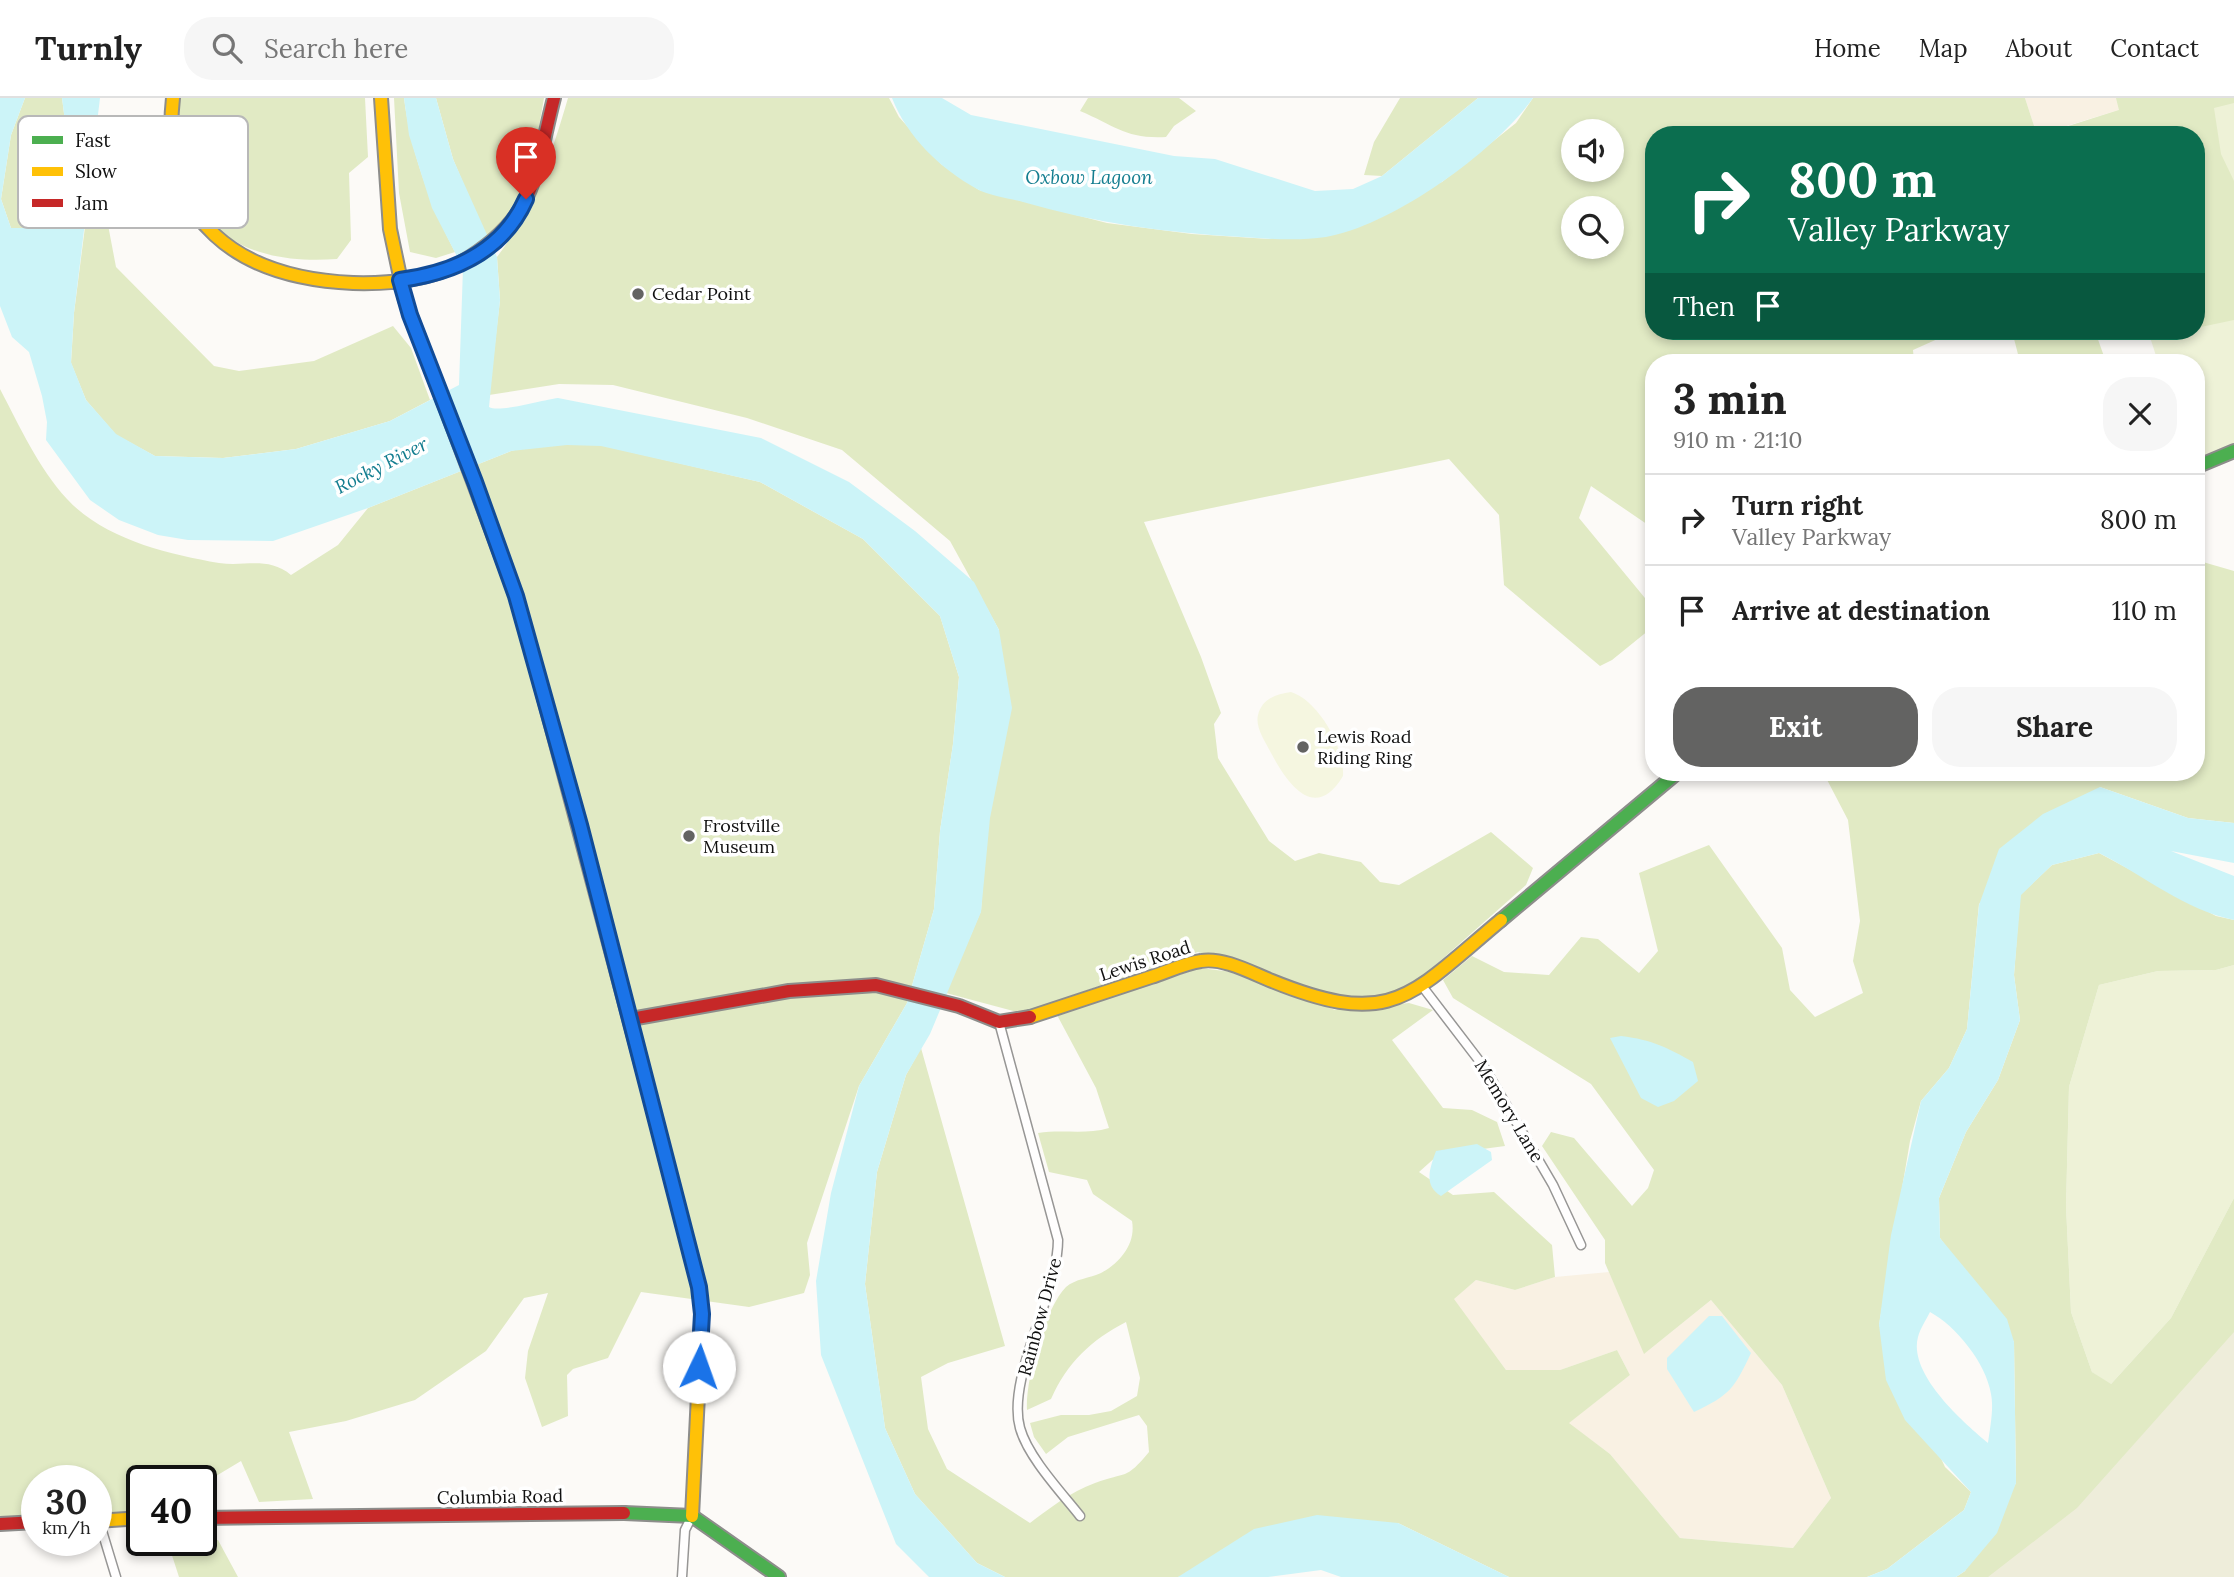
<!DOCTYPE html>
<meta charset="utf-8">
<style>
body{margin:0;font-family:Lora,serif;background:#f6f6f6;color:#222;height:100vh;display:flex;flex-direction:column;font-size:26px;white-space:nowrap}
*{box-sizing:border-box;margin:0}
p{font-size:23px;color:#767676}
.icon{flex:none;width:38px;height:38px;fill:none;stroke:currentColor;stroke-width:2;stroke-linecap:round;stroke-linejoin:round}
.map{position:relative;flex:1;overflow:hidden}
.sheet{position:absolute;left:1645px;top:256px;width:560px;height:427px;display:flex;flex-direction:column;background:#fff;border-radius:28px;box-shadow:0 4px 10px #0003}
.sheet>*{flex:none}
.hud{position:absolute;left:1645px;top:28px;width:560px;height:214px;border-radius:28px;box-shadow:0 4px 10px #0003;background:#0b6e4f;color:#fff;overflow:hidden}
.fabs{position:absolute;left:1561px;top:21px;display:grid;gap:14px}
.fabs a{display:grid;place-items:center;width:63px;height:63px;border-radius:50%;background:#fff;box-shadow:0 4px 10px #0003;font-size:35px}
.speed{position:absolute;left:21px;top:1367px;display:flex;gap:14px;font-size:35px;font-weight:700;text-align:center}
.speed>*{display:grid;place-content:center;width:91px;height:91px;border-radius:50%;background:#fff;box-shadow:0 4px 10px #0003;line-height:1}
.speed small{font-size:18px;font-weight:400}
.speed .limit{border:4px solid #111;border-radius:10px;background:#fff;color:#111}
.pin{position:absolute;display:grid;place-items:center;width:60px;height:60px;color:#fff;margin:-72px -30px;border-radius:50% 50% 50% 0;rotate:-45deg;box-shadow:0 0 7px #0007}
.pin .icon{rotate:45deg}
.me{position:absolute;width:77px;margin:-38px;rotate:3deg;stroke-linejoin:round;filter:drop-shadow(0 0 5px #0008)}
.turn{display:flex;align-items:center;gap:24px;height:147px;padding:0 28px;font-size:32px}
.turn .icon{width:91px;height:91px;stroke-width:2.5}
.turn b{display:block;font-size:49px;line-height:60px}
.then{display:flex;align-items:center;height:66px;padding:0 28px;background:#0003;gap:14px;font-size:26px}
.round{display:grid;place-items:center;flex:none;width:74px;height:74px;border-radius:28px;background:#f6f6f6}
.summary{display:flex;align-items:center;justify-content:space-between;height:119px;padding:0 28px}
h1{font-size:42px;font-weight:700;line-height:52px}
.cta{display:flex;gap:14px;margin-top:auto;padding:14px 28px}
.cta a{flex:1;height:80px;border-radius:28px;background:#636362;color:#fff;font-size:28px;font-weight:700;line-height:80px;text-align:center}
.cta a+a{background:#f6f6f6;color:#222}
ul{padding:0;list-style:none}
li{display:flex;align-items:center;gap:21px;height:91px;padding:0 28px;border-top:2px solid #e0e0e0}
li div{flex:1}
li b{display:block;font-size:26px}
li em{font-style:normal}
header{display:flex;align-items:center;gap:42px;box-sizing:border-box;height:98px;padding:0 35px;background:#fff;border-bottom:2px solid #e0e0e0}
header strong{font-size:33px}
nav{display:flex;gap:38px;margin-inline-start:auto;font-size:24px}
.search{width:490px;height:63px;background:#f6f6f6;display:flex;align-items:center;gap:18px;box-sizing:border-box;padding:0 24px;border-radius:28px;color:#767676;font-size:26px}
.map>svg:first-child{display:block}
</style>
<header>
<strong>Turnly</strong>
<div class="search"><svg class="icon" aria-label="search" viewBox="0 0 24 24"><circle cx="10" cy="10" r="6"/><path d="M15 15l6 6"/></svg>Search here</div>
<nav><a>Home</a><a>Map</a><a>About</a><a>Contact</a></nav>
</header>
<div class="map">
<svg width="2234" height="1479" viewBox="0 0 2234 1479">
<rect width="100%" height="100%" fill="#fcfaf7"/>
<!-- farmland -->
<path fill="#f9f1e3" d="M2025 0H2116L2119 12 2037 37Z
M1609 1174 1645 1255 1711 1202 1782 1287 1831 1400 1793 1450 1680 1440 1610 1356 1568 1325 1630 1277 1617 1252 1560 1272H1506L1453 1201 1476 1182 1515 1192 1555 1179Z"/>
<!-- green -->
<path fill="#eef2d7" d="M2116 0H2234V351L2196 367V264H2158L2148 233H2196V37H2041L2119 12Z
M2234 867V1100L2171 1220 2110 1287 2092 1274 2071 1214 2066 1108 2069 989 2099 887 2158 873 2216 872Z"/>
<!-- forest -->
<path fill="#e1eac4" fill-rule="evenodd" d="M25 0H62L65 23 62 92 42 103 28 131 11 130 1 101 11 37Z
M175 0H365L368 59 349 75 351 142 337 161C265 166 203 147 183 70 177 48 178 22 175 0Z
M394 0H404C411 55 430 105 455 154L436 160 410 154 399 95Z
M436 0H544C535 51 528 107 487 142L453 61Z
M568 0H889L899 19 941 66 979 92 1107 125 1192 136 1269 141 1442 84 1516 25 1533 0H2025L2037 37H1654V233H1950L1951 235 1913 252 1914 264H1654V331L1651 334 1654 346V431L1591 388 1579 420 1654 511V528L1612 562 1600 568 1504 487 1499 417 1449 361 1144 424 1201 559 1221 615 1214 626 1218 660 1269 743 1295 763 1319 755 1361 764 1380 784 1399 787 1491 734 1533 770 1526 787 1422 879 1396 897 1342 903 1198 854 1021 915 946 895 981 813 999 532 950 443 842 352 747 320 613 287 559 286 489 297 500 202 497 159C534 110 551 58 568 0ZM1573 33H1612V72H1573ZM1573 110H1612V149H1573Z
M1088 0H1179L1196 13 1174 28 1166 39C1125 41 1116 28 1080 13Z
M1400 0H1478L1382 78 1364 77 1374 44Z
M2116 0H2234V5L2214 10 2221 56 2234 83V222L2196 230V37H2040L2119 12Z
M96 43 111 59 105 111 116 169 214 268 239 273 314 263 393 228 411 250 430 302 390 323 296 351 223 360 155 358 116 337 86 302 71 265 74 215Z
M2012 233H2095L2106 264H2020Z
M0 291C20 329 38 369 67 401 104 441 167 456 219 465 245 469 268 458 291 477L338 447 368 410 511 353 566 339 760 384 863 441 940 518 959 579 953 646 940 733 934 811 907 905 859 988 807 1145 810 1177 804 1195 749 1209 641 1194 608 1260 573 1271 567 1277 568 1318 542 1329 525 1280 528 1253 548 1195 524 1200 486 1253 415 1302 346 1323 289 1334 313 1401 259 1404 241 1363 201 1387V1382H142V1416L96 1418V1382H37V1420L0 1419Z
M2196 462 2234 473V725L2188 720 2100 689 1979 806 1967 931 1949 970 1921 1003 1910 1043 1879 1227 1945 1369 1971 1394 1964 1412 1887 1471 1867 1479H1509L1398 1425 1178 1479H1005L977 1465 915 1396 885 1330 865 1186 877 1074 906 977 921 950 1005 1248 948 1265 921 1279 928 1331 947 1371 1030 1425C1050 1410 1070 1394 1095 1385 1127 1373 1125 1383 1149 1354L1147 1328 1139 1317 1068 1339 1046 1356 1034 1339 1030 1325 1061 1317H1089L1111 1313 1137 1298 1140 1280 1126 1224C1091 1242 1067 1265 1051 1301L1027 1312C1025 1283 1045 1210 1066 1189 1075 1181 1090 1180 1101 1175 1121 1164 1136 1145 1132 1123L1093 1096 1087 1082 1049 1074 1038 1035C1062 1031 1085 1037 1109 1030L1096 990 1057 917 1200 870 1240 875 1335 912 1409 905 1433 912 1392 942 1443 1010 1472 1012 1497 1024 1505 1048 1438 1057 1419 1074 1453 1097 1494 1094 1552 1147 1555 1179 1515 1192 1476 1182 1454 1201 1506 1272H1560L1617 1252 1630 1277 1569 1325 1610 1356 1680 1440 1793 1450 1831 1400 1782 1287 1711 1202 1644 1256 1605 1165V1142L1542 1048 1551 1034 1574 1040 1632 1108 1648 1090 1654 1072 1591 986 1453 900 1443 882 1472 858 1504 874 1549 877 1581 839 1598 841 1639 875 1658 853 1639 775 1709 747 1782 850 1790 892 1815 919 1863 895 1853 863 1860 823 1848 722 1823 674H2196Z
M2099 755 2216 818 2234 822V867L2216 872 2158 873 2099 887 2069 989 2066 1108 2071 1214 2092 1274 2111 1286 2171 1220 2234 1100V1360L2049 1479H1956L1965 1473 2016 1385 2014 1244 1940 1140 1939 1100 1966 1034 1998 982 2020 922 2014 877 2020 797 2052 767Z
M167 1442H218L238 1479H179Z"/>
<!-- cemetery -->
<path fill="#eeedda" d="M2234 1234V1479H1988L2077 1410Z"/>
<!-- pitch -->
<path fill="#f5f6e0" d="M1291 594C1318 602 1345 650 1343 678 1314 727 1285 682 1270 653 1265 643 1255 629 1258 617 1262 601 1276 596 1291 594Z"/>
<!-- water -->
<path fill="#ccf4f8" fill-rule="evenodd" d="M0 0H25L11 37 1 101 11 130H28L42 103 62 92 65 23 62 0H100L74 215 71 264 86 302 116 336 155 358 223 360 296 351 390 323 459 287 463 170 432 110 409 37 404 0H436L453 61 497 159 500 202 489 309C499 315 542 302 558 300L761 340 849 384 915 433 974 484 999 532 1012 610 990 720 981 814 930 936 906 977 877 1074 865 1186 885 1330 915 1396 977 1465 1005 1479H929L896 1446 821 1257 816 1183 831 1095 859 988 907 905 934 811 940 733 953 646 959 579 940 518 863 441 760 384 601 348 567 347 511 353 368 410 273 443 188 442 158 437 119 422 90 402 46 342 47 324 42 298 29 254 12 239 0 208Z
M892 0H942L971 17 1174 58 1215 61 1315 93 1353 91 1382 78 1478 0H1533C1496 53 1392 128 1326 139 1299 143 1269 141 1242 139 1168 135 1094 125 1023 104 1008 100 990 98 977 91 941 71 907 39 892 0Z
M2100 689 2188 720 2234 725V765L2171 753 2234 778V822C2185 812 2143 777 2099 755L2052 767 2021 797 2014 877 2020 922 1998 982 1966 1034 1939 1100 1940 1140 2007 1221 2014 1244 2016 1385 1997 1435 1965 1473 1956 1479H1867L1887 1471 1964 1412 1971 1394 1905 1322 1886 1282 1879 1227 1891 1137 1921 1003 1949 970 1967 931 1979 807 1999 751 2043 716ZM1930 1214C1956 1228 1986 1265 1991 1296 1994 1311 1990 1330 1988 1345 1963 1324 1908 1276 1918 1239 1920 1231 1926 1222 1930 1214Z
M1621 938C1653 942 1666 949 1693 964L1698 983 1674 1003 1658 1009 1641 1000 1610 940Z
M1477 1046 1491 1054 1492 1062 1441 1098C1423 1087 1430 1070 1436 1053Z
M1709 1218H1722L1751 1255C1734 1291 1730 1297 1694 1314L1667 1271V1260Z
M1317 1417 1398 1425 1509 1479H1341L1321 1472 1268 1479H1178L1254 1431Z"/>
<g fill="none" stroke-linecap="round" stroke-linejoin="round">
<defs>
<path id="street" d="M1422 888 1484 969 1553 1087 1581 1147
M999 924 1058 1142C1058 1196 1006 1280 1020 1330 1028 1359 1061 1394 1080 1418
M99 1423 116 1479
M682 1479 685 1432 692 1418"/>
<path id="fast" d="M2196 369 2234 353
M529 544 644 977
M1501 822 1678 674
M624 1415 692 1418 779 1479"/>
<path id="slow" d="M173 0C159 123 238 180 353 185 388 186 432 182 462 164
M381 0 390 131 405 202 516 498 529 544
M1030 919C1070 906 1111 892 1151 879 1167 874 1185 865 1201 863 1223 859 1252 875 1272 883 1393 932 1410 898 1501 822
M644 977 699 1189 702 1216 692 1418
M96 1423 142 1420"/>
<path id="jam" d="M462 164C538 119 534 77 554 0
M631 921 789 893 876 887 959 908 999 924 1030 919
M201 1420 624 1415
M0 1426 37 1424"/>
</defs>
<!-- street casing -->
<use href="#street" stroke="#979695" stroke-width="11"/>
<!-- fast casing -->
<use href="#fast" stroke="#8d8d8b" stroke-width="16"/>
<!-- slow casing -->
<use href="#slow" stroke="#8d8d8b" stroke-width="16"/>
<!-- jam casing -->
<use href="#jam" stroke="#8d8d8b" stroke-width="16"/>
<!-- street -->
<use href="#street" stroke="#fffefe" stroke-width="8"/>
<!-- fast -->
<use href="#fast" stroke="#4caf50" stroke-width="12"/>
<!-- slow -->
<use href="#slow" stroke="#ffc107" stroke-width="12"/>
<!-- jam -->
<use href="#jam" stroke="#c62828" stroke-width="12"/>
</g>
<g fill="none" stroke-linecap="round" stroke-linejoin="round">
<defs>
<path id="route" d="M526 101C503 153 453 175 400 182L410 217 475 384 516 498 580 727 699 1189 702 1216 699 1269"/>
</defs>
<!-- route casing -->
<use href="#route" stroke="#114b97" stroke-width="18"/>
<!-- route -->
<use href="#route" stroke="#1a73e8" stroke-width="12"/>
</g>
<!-- markers -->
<g fill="#636362" stroke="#fff" stroke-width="2.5">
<circle cx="638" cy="196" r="7"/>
<circle cx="1303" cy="649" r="7"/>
<circle cx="689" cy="738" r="7"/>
</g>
<g text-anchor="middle" stroke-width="7" stroke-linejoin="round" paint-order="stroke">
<!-- poi labels -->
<g font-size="18" fill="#111" stroke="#fff" text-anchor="start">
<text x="652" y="202">Cedar Point</text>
<text x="1317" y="645">Lewis Road<tspan x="1317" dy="21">Riding Ring</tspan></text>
<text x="703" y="734">Frostville<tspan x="703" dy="21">Museum</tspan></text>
</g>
<!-- street labels -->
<g font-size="18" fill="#111" stroke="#fff">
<text transform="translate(1145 863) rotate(-18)" y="6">Lewis Road</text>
<text transform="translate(1509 1013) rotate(59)" y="6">Memory Lane</text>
<text transform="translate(1040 1219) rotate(-75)" y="6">Rainbow Drive</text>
<text transform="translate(500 1399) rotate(-1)" y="6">Columbia Road</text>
</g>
<!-- water labels -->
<g font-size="19" font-style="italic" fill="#147e90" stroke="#fff">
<text x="1089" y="86">Oxbow Lagoon</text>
<text transform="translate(381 367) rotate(-27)" y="7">Rocky River</text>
</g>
</g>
<!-- legend -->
<rect x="18" y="18" width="230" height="112" rx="10" fill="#fff" stroke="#b8b8b8" stroke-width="2"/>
<rect x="32" y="38" width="31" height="8" fill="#4caf50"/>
<rect x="32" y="69" width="31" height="9" fill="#ffc107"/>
<rect x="32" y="101" width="31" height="8" fill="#c62828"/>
<g font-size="19" fill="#111">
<text x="75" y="49">Fast</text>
<text x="75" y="80">Slow</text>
<text x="75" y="112">Jam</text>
</g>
</svg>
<div class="fabs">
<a><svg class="icon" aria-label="sound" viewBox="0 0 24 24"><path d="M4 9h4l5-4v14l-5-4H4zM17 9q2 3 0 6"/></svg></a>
<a><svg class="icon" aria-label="search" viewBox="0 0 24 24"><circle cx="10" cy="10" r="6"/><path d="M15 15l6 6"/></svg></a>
</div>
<div class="speed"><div>30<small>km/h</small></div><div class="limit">40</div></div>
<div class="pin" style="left:526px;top:101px;background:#d93025"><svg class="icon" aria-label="arrive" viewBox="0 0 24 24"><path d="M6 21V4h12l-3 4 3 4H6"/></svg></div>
<svg class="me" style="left:699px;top:1269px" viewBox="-20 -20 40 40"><circle r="19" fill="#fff"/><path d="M0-13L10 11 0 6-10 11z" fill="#1a73e8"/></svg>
<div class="hud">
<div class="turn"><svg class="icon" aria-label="right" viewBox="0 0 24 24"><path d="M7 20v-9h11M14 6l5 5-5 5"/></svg><div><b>800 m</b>Valley Parkway</div></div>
<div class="then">Then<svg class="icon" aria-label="arrive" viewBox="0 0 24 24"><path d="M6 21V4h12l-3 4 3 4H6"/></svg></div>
</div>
<section class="sheet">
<div class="summary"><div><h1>3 min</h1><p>910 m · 21:10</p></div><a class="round"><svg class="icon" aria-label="close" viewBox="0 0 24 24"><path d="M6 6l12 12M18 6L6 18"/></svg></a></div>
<ul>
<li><svg class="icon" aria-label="right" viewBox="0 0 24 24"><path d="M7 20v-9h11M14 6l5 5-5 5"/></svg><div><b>Turn right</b><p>Valley Parkway</p></div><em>800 m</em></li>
<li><svg class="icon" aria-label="arrive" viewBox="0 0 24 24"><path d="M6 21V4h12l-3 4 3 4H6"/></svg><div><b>Arrive at destination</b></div><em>110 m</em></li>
</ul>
<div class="cta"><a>Exit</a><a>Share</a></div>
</section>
</div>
